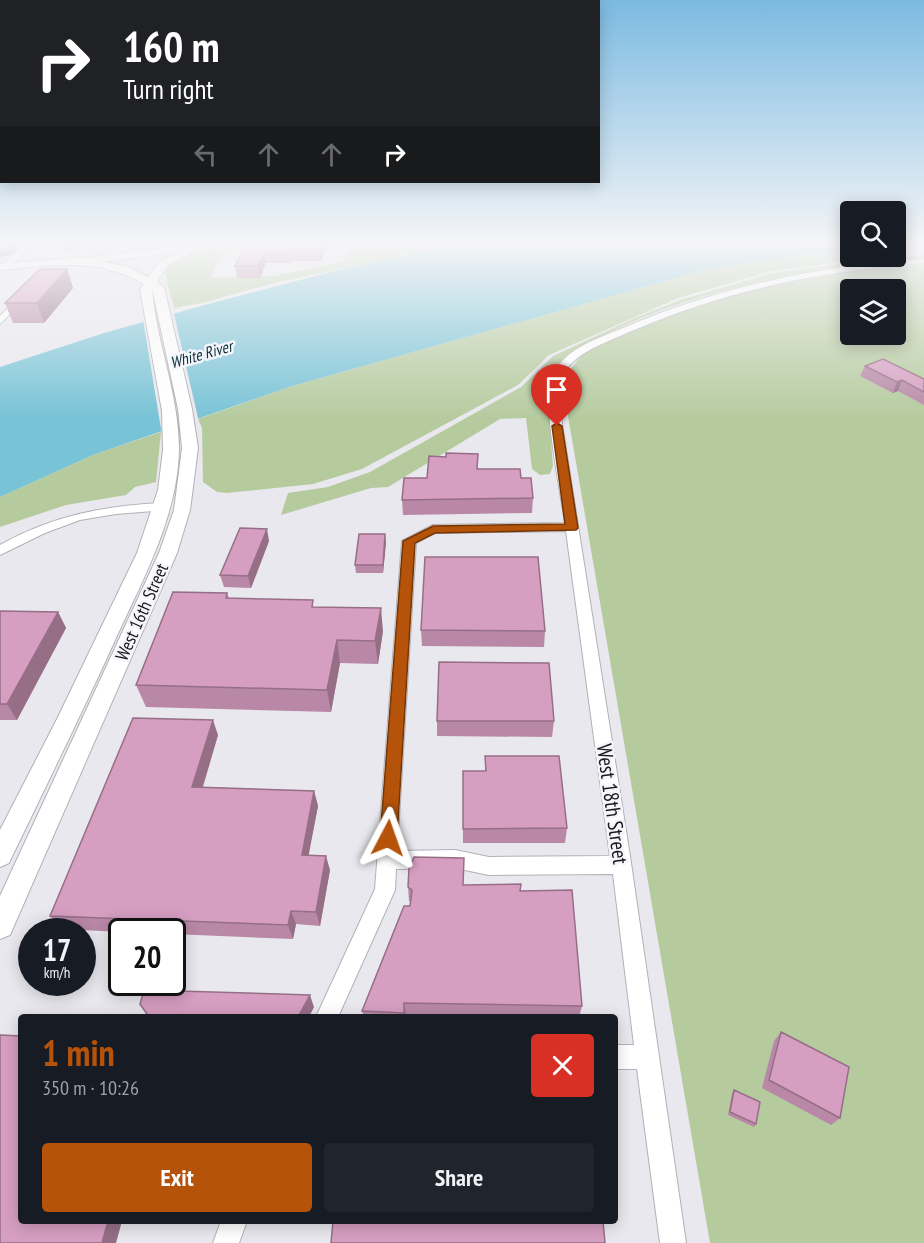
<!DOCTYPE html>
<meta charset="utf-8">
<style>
body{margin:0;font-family:"PT Sans Narrow",sans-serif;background:#20242c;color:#f1f3f6;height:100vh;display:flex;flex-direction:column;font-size:22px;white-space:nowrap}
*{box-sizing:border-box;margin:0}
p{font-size:20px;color:#9ea1a6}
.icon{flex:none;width:33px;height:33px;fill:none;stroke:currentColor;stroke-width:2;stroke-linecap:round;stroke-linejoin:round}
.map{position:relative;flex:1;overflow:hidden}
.details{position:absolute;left:18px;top:1014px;width:600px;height:210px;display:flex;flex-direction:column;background:#171b24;border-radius:6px;box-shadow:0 3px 15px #0003}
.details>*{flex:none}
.guide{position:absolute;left:0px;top:0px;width:600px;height:183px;box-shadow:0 3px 15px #0003;background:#202124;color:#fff;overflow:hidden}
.tools{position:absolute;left:840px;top:201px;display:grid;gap:12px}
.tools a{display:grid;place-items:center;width:66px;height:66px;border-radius:6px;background:#171b24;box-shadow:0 3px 15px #0003;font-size:30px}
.speed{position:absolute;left:18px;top:918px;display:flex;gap:12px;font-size:30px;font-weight:700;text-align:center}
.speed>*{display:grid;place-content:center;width:78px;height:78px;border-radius:50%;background:#171b24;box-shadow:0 3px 15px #0003;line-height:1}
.speed small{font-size:15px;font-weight:400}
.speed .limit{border:3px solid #111;border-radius:9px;background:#fff;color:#111}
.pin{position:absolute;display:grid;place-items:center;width:51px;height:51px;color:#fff;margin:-62px -26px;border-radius:50% 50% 50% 0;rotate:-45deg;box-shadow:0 0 6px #0007}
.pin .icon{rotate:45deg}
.me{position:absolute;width:66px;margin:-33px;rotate:4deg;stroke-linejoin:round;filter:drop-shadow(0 0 4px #0008)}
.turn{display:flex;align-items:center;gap:21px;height:126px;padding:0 24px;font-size:27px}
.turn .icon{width:78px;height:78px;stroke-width:2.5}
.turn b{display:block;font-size:42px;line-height:51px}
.lanes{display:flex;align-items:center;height:57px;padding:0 24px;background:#0003;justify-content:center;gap:30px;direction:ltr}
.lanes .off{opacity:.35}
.round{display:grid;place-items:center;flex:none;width:63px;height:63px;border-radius:6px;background:#20242c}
.summary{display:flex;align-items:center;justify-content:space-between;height:102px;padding:0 24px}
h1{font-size:36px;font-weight:700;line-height:45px;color:#b45309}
.action{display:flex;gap:12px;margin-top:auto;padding:12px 24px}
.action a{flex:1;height:69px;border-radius:6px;background:#b45309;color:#fff;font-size:24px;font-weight:700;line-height:69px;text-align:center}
.action a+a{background:#20242c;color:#f1f3f6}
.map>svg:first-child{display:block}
</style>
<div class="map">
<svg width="924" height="1243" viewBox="0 0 924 1243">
<rect width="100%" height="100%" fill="#e9e8ee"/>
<!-- green -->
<path fill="#b5cb9e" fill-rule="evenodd" d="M354 245H440L384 260 278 282 202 303 174 308 165 274C168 253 214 250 231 247L233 249 231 253H223L210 278 274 276 340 262 346 258Z
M850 248V256L876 257 772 271 678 298 549 355 518 385 362 469 313 484 227 493 217 492 203 482 202 428 198 419 292 386 712 268Z
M924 255V259C815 269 705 285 606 334 579 348 552 359 547 391L553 466 550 474 540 475 532 469 526 418 500 419 388 487 371 488 281 515 288 493 328 487 370 472 521 387 553 356 635 318 680 300 769 274 869 259Z
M924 265V1243H710L562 381 582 354 633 329 697 303 833 272ZM850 290H896V334H850Z
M161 432 156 482 135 487 126 495 66 505 0 527V497L93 455Z"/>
<!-- water -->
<path fill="#78c3d6" d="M452 245H850V248L712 268 292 386 93 455 0 497V367L104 333 223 300 335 271Z"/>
<!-- pier -->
<path fill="#e9e8ee" d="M173 310 199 422 162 435 143 319Z"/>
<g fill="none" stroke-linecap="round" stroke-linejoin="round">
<defs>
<path id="minor" d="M24 245H32L8 269H2V265Z
M924 259V263C820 271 722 291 627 333 605 343 579 351 565 371 557 383 558 397 560 411L630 856 686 1243H660L637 1069H615V1045H634L613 874 489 875 455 868 396 869 395 890 338 1017H316L375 889 402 541 433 525 565 523C561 495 542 400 551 379 562 349 597 339 623 328 720 286 820 266 924 259ZM566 531 610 856 489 857 455 850 397 851 416 543 435 533Z
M20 295 27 297 0 324V316Z
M161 503 166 504 167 507 166 510 116 514 80 520 45 533 0 555V545C52 516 102 506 161 503Z
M221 1221H247L239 1243H213Z"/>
<path id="major" d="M182 245 187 247 191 245 202 246 166 267 157 282 164 287 192 409 198 448 190 510 177 553 10 935 0 939V896L159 553 174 510 182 448 178 409 152 288C156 342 179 394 179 449 178 516 143 579 116 638 82 713 45 788 9 863L0 867V830L57 719 137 553 158 490 163 450 162 411 140 289 144 284C94 256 54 266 0 270V264L101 256ZM179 252 158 263 148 277 129 267 103 262Z"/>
</defs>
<!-- minor casing -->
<use href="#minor" stroke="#b2b1b7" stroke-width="2"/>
<!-- major casing -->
<use href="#major" stroke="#b2b1b7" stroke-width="2"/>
<!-- minor -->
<use href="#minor" fill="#fff" fill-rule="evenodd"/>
<!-- major -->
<use href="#major" fill="#fff" fill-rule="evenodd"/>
</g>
<!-- wall -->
<path fill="#b888a6" d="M246 245H326L321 261H293L292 263H266L260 278H237L235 266Z
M67 269 73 288 44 323H13L5 303Z
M865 366 924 379V405L898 391 893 393 860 376Z
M477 469 521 478 533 498 532 513 403 515 402 500 427 478Z
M269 541 251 588 224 587 220 575Z
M386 542 383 573H356L355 565Z
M227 593 229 598 315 607 383 631 378 664 340 663 331 712 146 707 136 685Z
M0 611 58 612 66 628 17 720H0Z
M421 630 545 631 544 647 422 646Z
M437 721H554L552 737 437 736Z
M218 735 203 787 314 791 318 806 308 855 330 870 320 926 296 924 293 939 172 934V932H122L61 929 50 916Z
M485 756 567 828 565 843H463V771H485Z
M463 885 520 891 582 1006 579 1017 406 1015V1017H364L362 1011 410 906 411 902 409 901 408 887Z
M781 1032 840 1118 831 1125 762 1088 774 1041Z
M734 1090 756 1124 754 1127 728 1115 732 1093Z"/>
<!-- shaded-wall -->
<path fill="#966f87" d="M11 245H22L9 256 0 257V249Z
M65 245H84L67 251Z
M321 245H326L321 261 319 250Z
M264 252 266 263 260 278 258 266Z
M67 269 73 288 44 323 37 303Z
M902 380 898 391 893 393 897 382Z
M267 529 269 541 251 588 248 576Z
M385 534 386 542 383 573V565Z
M381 608 383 631 378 664 375 641Z
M58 612 66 628 17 720 7 704Z
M337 640 340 663 331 712 327 690Z
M213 720 218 735 198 802 192 787Z
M314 791 318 806 306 869 302 855Z
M326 856 330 870 320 926 316 912Z
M291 911 296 924 293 939 288 925Z
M310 995 314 1007 309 1017H298Z
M404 1003 406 1015V1017H404Z
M108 1221H122L116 1243H102Z"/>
<!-- building -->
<path fill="#d69ec1" stroke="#966f87" stroke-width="1.5" d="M0 245H11L6 248 0 249Z
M246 245H321L319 250H292L291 252H264L258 266H235Z
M40 269H67L37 303H5Z
M883 359 924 379V392L902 380 897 382 865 366Z
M446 453 478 454 477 469H520L521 478H531L533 498 402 500 404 478H427L429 456 446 457Z
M240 528 267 529 248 576 220 575Z
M359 534H385L383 565H355Z
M425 557H538L545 631 421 630Z
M173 592 227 593 226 598 313 600 312 607 381 608 375 641 337 640 327 690 136 685Z
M0 611 58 612 7 704H0Z
M439 662 549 663 554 721H437Z
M133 718 213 720 192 787 314 791 302 855 326 856 316 912 291 911 288 925 50 916Z
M485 756H559L567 828 463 829V771H486Z
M414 857 464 858 463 885 521 884 520 891 572 890 582 1006 404 1003V1013L362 1011 404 906H410L412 890 408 887 409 868Z
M144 990 310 995 298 1017H149L140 1004Z
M781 1032 849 1067 840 1118 769 1080Z
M0 1035 21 1036V1221H108L102 1243H0Z
M734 1090 760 1102 756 1124 730 1112Z
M333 1221H603L605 1243H331Z"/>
<!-- sky -->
<linearGradient id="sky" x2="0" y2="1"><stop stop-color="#7bbae1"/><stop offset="0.58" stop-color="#f5f5f7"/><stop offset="1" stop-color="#f5f5f7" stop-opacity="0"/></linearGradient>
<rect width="924" height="419" fill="url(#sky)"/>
<!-- route -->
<path fill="#b45309" stroke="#753606" stroke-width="1.5" d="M557 423 562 426 578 528 576 530 435 533 415 543 397 838 394 844 388 846 382 844 380 838 403 541 433 526 565 524 552 426Z"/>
<g text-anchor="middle" stroke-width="5" stroke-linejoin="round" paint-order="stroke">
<!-- far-water labels -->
<g font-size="16" font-style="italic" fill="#0c323a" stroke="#f6f5fc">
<text transform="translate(201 354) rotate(-16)" y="6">White River</text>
</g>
<!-- street labels -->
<g font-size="18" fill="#18181a" stroke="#f6f5fc">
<text transform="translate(142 612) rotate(-66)" y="6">West 16th Street</text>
</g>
<!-- near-street labels -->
<g font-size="21" fill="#18181a" stroke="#f6f5fc">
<text transform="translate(612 804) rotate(82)" y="7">West 18th Street</text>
</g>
</g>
</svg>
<div class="tools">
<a><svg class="icon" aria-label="search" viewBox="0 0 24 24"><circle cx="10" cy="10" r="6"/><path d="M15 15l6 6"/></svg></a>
<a><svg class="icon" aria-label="layers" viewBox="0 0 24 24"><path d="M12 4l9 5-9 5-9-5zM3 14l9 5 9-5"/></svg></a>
</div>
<div class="speed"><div>17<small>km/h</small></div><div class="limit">20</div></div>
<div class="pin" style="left:557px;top:426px;background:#d93025"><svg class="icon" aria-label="arrive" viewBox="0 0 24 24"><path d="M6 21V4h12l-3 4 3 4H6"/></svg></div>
<svg class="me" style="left:388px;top:838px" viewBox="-20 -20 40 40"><path d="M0-17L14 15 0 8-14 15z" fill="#b45309" stroke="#fff" stroke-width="4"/></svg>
<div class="guide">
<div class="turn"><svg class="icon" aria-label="right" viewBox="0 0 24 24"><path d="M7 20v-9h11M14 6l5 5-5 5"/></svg><div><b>160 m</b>Turn right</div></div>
<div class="lanes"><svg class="icon off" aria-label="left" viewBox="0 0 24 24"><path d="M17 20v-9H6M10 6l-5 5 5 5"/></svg><svg class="icon off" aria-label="ahead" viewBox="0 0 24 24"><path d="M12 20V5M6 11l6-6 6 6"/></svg><svg class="icon off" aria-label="ahead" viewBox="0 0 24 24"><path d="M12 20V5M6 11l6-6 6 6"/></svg><svg class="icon" aria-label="right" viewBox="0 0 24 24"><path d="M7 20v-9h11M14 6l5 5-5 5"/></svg></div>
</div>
<section class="details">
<div class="summary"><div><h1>1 min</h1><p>350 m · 10:26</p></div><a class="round" style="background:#d93025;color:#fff"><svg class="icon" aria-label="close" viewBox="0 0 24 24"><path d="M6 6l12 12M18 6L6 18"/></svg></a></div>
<div class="action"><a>Exit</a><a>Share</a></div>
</section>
</div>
